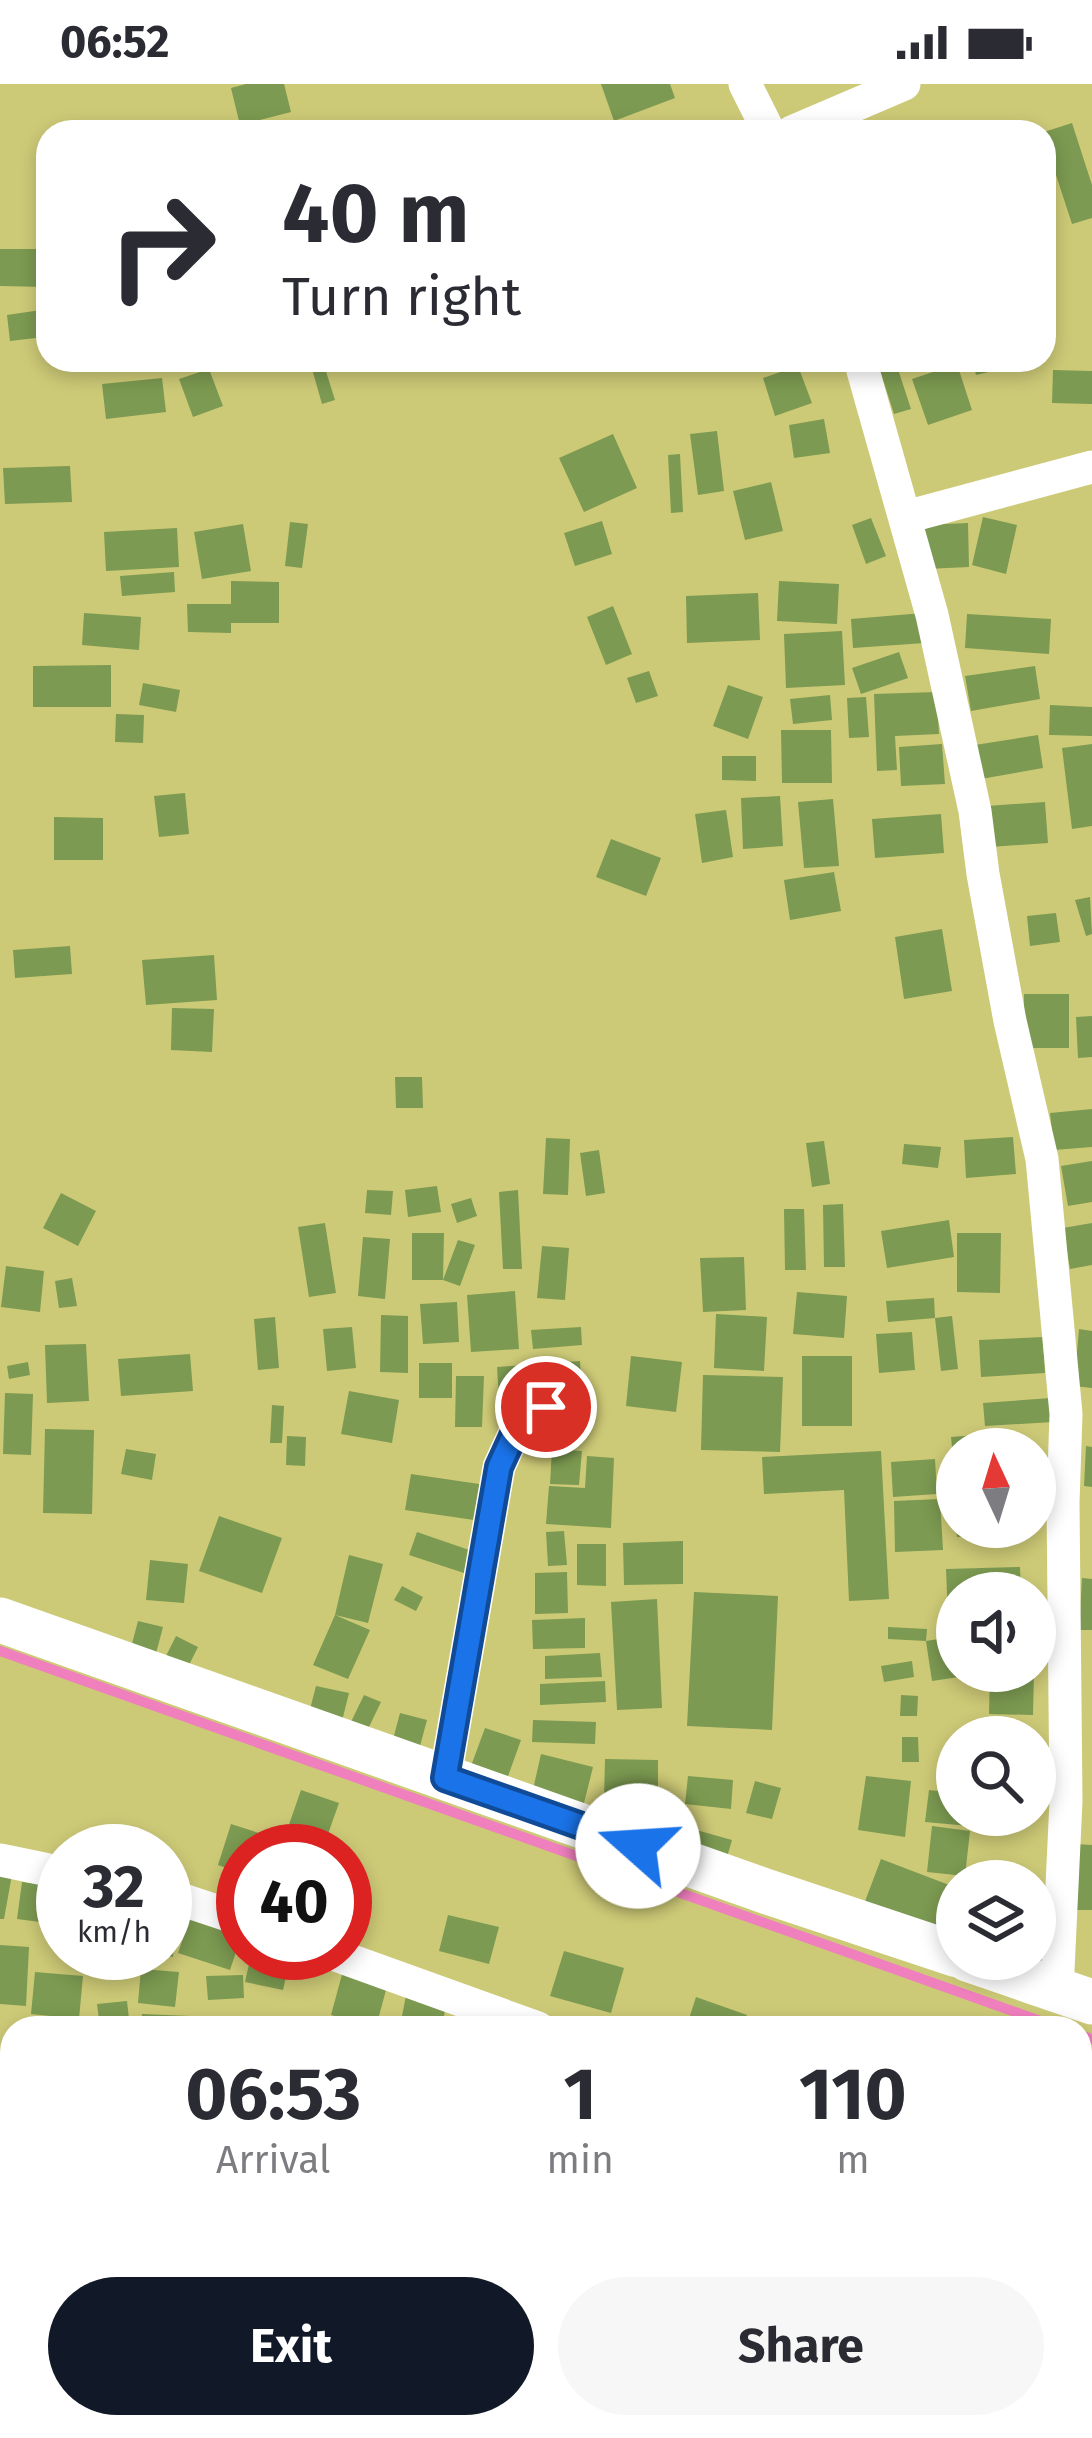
<!DOCTYPE html>
<style>
body{margin:0;font-family:"Fira Sans",sans-serif;background:#f7f7f7;color:#2b2b33;height:100vh;display:flex;flex-direction:column;font-size:45px;white-space:nowrap}
*{box-sizing:border-box;margin:0}
p{font-size:39px;color:#7c7c81}
.icon{flex:none;width:66px;height:66px;fill:none;stroke:currentColor;stroke-width:2;stroke-linecap:round;stroke-linejoin:round}
.map{position:relative;flex:1;overflow:hidden}
.details{position:absolute;left:0px;top:1932px;width:1092px;height:423px;display:flex;flex-direction:column;background:#fff;border-radius:36px 36px 0 0;box-shadow:0 6px 18px #0003}
.details>*{flex:none}
.guide{position:absolute;left:36px;top:36px;width:1020px;height:252px;border-radius:36px;box-shadow:0 6px 18px #0003;background:#fff;color:#2b2b33;overflow:hidden}
.needle{width:78px;rotate:356deg}
.fabs{position:absolute;left:936px;top:1344px;display:grid;gap:24px}
.fabs a{display:grid;place-items:center;width:120px;height:120px;border-radius:50%;background:#fff;box-shadow:0 6px 18px #0003;font-size:60px}
.speed{position:absolute;left:36px;top:1740px;display:flex;gap:24px;font-size:60px;font-weight:700;text-align:center}
.speed>*{display:grid;place-content:center;width:156px;height:156px;border-radius:50%;background:#fff;box-shadow:0 6px 18px #0003;line-height:1}
.speed small{font-size:30px;font-weight:400}
.speed .limit{border:18px solid #d22;background:#fff;color:#111}
.pin{position:absolute;display:grid;place-items:center;width:102px;height:102px;color:#fff;margin:-51px;border:6px solid #fff;border-radius:50%;box-shadow:0 3px 12px #0007}
.me{position:absolute;width:132px;margin:-66px;rotate:289deg;stroke-linejoin:round;filter:drop-shadow(0 0 9px #0008)}
.turn{display:flex;align-items:center;gap:42px;height:252px;padding:0 48px;font-size:54px}
.turn .icon{width:156px;height:156px;stroke-width:2.5}
.turn b{display:block;font-size:84px;line-height:102px}
.eta{display:flex;justify-content:space-evenly;align-items:center;height:204px;text-align:center}
.eta b{font-size:72px;font-weight:700;line-height:84px}
.primary-button{display:flex;gap:24px;margin-top:auto;padding:24px 48px}
.primary-button a{flex:1;height:138px;border-radius:72px;background:#111827;color:#fff;font-size:48px;font-weight:700;line-height:138px;text-align:center}
.primary-button a+a{background:#f7f7f7;color:#2b2b33}
.status{display:flex;justify-content:space-between;align-items:center;height:84px;padding:0 60px;background:#fff;direction:ltr}
.status svg{height:33px;fill:currentColor}
.map>svg:first-child{display:block}
</style>
<div class="status"><b>06:52</b><svg viewBox="0 0 49 12"><path d="M0 12V9h3v3zM5 12V6h3v6zM10 12V3h3v9zM15 12V0h3v12zM26 1h20v11H26zM47 4h2v5h-2z"/></svg></div>
<div class="map">
<svg width="1092" height="2354" viewBox="0 0 1092 2354">
<rect width="100%" height="100%" fill="#cdca77"/>
<g fill="none" stroke-linecap="round" stroke-linejoin="round">
<!-- stream -->
<path stroke="#f07fbe" stroke-width="10" d="M0 1567 1060 1944
M1080 1951 1092 1955"/>
</g>
<!-- building -->
<path fill="#7c9a51" d="M246 0H284L291 28 240 41 231 4Z
M601 0H670L675 14 614 37Z
M1072 39 1092 101V134L1072 140 1044 54V48Z
M0 165H47V203L0 202Z
M41 226 44 253 10 257 7 231Z
M895 276 911 325 894 330 878 280Z
M972 276H998L1001 285 976 291Z
M957 280 972 326 928 341 912 295Z
M324 281 335 316 322 320 312 285Z
M798 282 812 319 775 332 763 294Z
M209 285 223 322 193 333 179 295Z
M1053 286 1092 287V320L1052 319Z
M162 294 166 328 106 335 102 300Z
M824 335 830 369 794 374 789 341Z
M717 347 724 407 698 411 690 350Z
M613 350 637 404 584 428 559 374Z
M680 370 683 428 671 429 668 371Z
M70 382 72 418 5 420 3 384Z
M771 398 783 447 745 456 733 407Z
M983 433 1017 441 1006 490 972 481Z
M871 434 886 472 866 480 852 441Z
M602 437 612 470 575 482 564 449Z
M290 438 308 440 302 484 285 482Z
M968 439 969 483 926 485 924 441Z
M243 440 251 487 202 495 194 448Z
M177 444 179 483 106 487 104 448Z
M174 488 175 508 122 512 120 492Z
M231 497 279 498V539H231V549L188 548 187 520H231Z
M779 497 839 500 837 540 777 537Z
M758 509 760 556 687 559 686 512Z
M613 522 632 570 606 581 587 533Z
M84 529 141 533 139 566 82 561Z
M923 529 925 559 853 564 851 535Z
M967 530 1051 535 1049 570 965 564Z
M842 547 845 601 786 604 784 550Z
M899 568 908 594 861 610 852 584Z
M111 581V623H33V582Z
M1035 582 1040 615 971 627 965 592Z
M649 587 658 612 636 619 627 594Z
M143 599 180 606 176 628 139 621Z
M728 601 763 613 748 655 713 642Z
M937 608 939 650 895 652 897 686 877 687 874 610Z
M830 611 832 636 793 640 790 615Z
M866 613 869 653 849 654 847 614Z
M1050 621 1092 623V652L1049 651Z
M116 630 144 631 143 659 115 658Z
M781 646H831L832 699H782Z
M1038 651 1043 684 981 695 975 661Z
M942 660 945 700 901 702 899 663Z
M1092 660V742L1072 745 1062 664Z
M722 672H756V697L722 696Z
M185 709 189 750 159 753 154 712Z
M780 712 783 762 743 765 741 714Z
M833 715 839 782 804 784 798 718Z
M1045 718 1048 759 990 763 987 722Z
M726 726 733 773 702 779 695 730Z
M941 730 944 769 875 774 872 735Z
M54 733 103 734V776H54Z
M611 755 661 774 646 812 596 793Z
M834 788 841 827 790 836 784 796Z
M1090 813 1092 850 1086 852 1075 816Z
M1056 829 1060 858 1030 862 1027 832Z
M942 845 952 907 904 915 895 853Z
M70 862 72 890 15 894 13 866Z
M214 871 217 916 146 921 142 876Z
M1024 910H1069V964H1024Z
M172 924 214 925 212 968 171 966Z
M1092 932V973L1078 974 1076 933Z
M395 993H422L423 1024H396Z
M1092 1025V1063L1054 1066 1050 1029Z
M1013 1053 1016 1090 966 1094 964 1056Z
M546 1054 570 1055 568 1111 543 1110Z
M824 1057 830 1100 812 1103 806 1059Z
M904 1060 941 1063 938 1084 902 1080Z
M599 1066 605 1109 586 1112 580 1069Z
M1092 1077V1118L1068 1122 1061 1082Z
M437 1102 441 1128 408 1133 405 1106Z
M367 1106 393 1107 391 1131 365 1129Z
M518 1106 522 1185H503L499 1108Z
M61 1109 96 1127 78 1162 43 1144Z
M471 1114 477 1132 457 1139 451 1120Z
M843 1120 845 1183H824L823 1121Z
M784 1125H804L806 1186H785Z
M949 1136 954 1173 887 1184 881 1147Z
M325 1139 336 1209 309 1213 298 1143Z
M1092 1139V1181L1070 1185 1063 1144Z
M412 1149H444L443 1196H412Z
M957 1149H1001L1000 1209 957 1208Z
M363 1153 390 1155 385 1215 358 1212Z
M458 1156 475 1161 460 1202 443 1196Z
M542 1162 569 1164 565 1216 537 1214Z
M744 1173 746 1226 703 1228 700 1174Z
M6 1182 44 1187 40 1228 1 1223Z
M72 1194 77 1222 59 1224 55 1197Z
M515 1207 519 1265 471 1268 467 1211Z
M797 1208 847 1212 844 1254 793 1250Z
M934 1214 935 1234 888 1238 886 1217Z
M457 1218 459 1258 423 1260 420 1220Z
M716 1230 767 1233 764 1287 714 1284Z
M381 1231 408 1232V1289L380 1288Z
M952 1232 958 1285 941 1287 935 1234Z
M275 1233 279 1284 258 1286 254 1235Z
M352 1243 356 1284 327 1287 323 1245Z
M581 1243 582 1261 533 1265 531 1246Z
M1079 1245 1092 1247V1304L1074 1302Z
M912 1248 915 1286 879 1289 876 1250Z
M1043 1253 1045 1289 981 1293 979 1256Z
M86 1260 89 1317 47 1319 45 1261Z
M190 1270 193 1307 121 1312 118 1275Z
M631 1272 682 1278 676 1328 626 1322Z
M802 1272H852V1342H802Z
M580 1277 582 1309 499 1315 497 1283Z
M28 1278 30 1291 9 1295 7 1282Z
M419 1279H452V1314H419Z
M703 1291 783 1293 780 1368 701 1366Z
M456 1292H484L482 1343H455Z
M349 1307 399 1316 392 1359 341 1350Z
M5 1309 33 1310 31 1371 3 1370Z
M1051 1314 1053 1338 985 1342 983 1319Z
M272 1321 284 1322 282 1359H270Z
M578 1329 582 1355 548 1361 544 1335Z
M45 1345 94 1346 92 1430 43 1429Z
M990 1350 991 1365H957V1383H954L951 1353Z
M287 1352 306 1353 305 1382 286 1381Z
M1086 1362 1092 1363V1403L1084 1402Z
M126 1365 156 1370 152 1396 121 1390Z
M552 1365 582 1367 579 1401 550 1400Z
M881 1367 889 1515 849 1517 844 1406 764 1410 762 1373Z
M587 1372 614 1374 611 1444 546 1440 549 1402 585 1404Z
M935 1375 937 1410 893 1413 891 1378Z
M411 1390 486 1401 481 1437 405 1426Z
M940 1415 943 1466 895 1468 894 1417Z
M219 1432 282 1454 262 1509 199 1487Z
M956 1443H1024V1451L957 1453Z
M564 1447 567 1481 548 1482 546 1448Z
M417 1448 475 1468 467 1490 409 1471Z
M683 1457V1500L624 1501 623 1459Z
M577 1460H606V1502L577 1501Z
M349 1471 383 1480 368 1539 335 1531 370 1546 348 1595 313 1581 335 1531Z
M150 1476 188 1480 184 1519 146 1516Z
M1020 1483 1021 1509H957V1534H948L946 1485Z
M567 1488 568 1529 535 1530V1489Z
M1082 1494 1092 1495V1546H1079Z
M402 1502 423 1513 416 1527 394 1516Z
M694 1508 778 1512 772 1646 687 1642Z
M657 1515 662 1624 617 1626 611 1518Z
M585 1534V1564L533 1565 532 1536Z
M138 1537 163 1543 154 1577 129 1571Z
M888 1543 927 1545 926 1557 888 1555Z
M176 1552 198 1563 187 1585 165 1574Z
M957 1552V1587H972V1591L932 1597 926 1557Z
M600 1569 602 1593 545 1595V1572Z
M912 1577 914 1593 884 1598 881 1582Z
M990 1587H1034L1033 1631 989 1630Z
M605 1597 606 1618 540 1621V1600Z
M316 1602 349 1609 342 1637 309 1629Z
M364 1611 381 1618 367 1647 350 1640Z
M901 1611 918 1612 917 1632H900Z
M400 1629 427 1636 419 1666 392 1659Z
M533 1636 596 1638 595 1660 532 1658Z
M485 1644 521 1656 507 1695 471 1682Z
M902 1653H918L919 1678H902Z
M957 1667V1704L950 1705 946 1668Z
M541 1670 593 1683 583 1723 532 1710Z
M605 1675 658 1676V1716L604 1715Z
M688 1692 733 1696 731 1725 685 1720Z
M866 1692 911 1697 905 1753 858 1746Z
M755 1697 781 1704 772 1735 746 1729Z
M301 1706 339 1719 323 1764 285 1752Z
M929 1706 957 1709V1731H970L969 1742 925 1738Z
M231 1740 268 1752 263 1767H243V1790L218 1781Z
M682 1742 732 1756 725 1780 676 1766Z
M932 1742 970 1747 965 1792 927 1788Z
M1076 1760 1092 1761V1826H1075Z
M881 1775 957 1804V1818L945 1850 864 1820Z
M0 1783 13 1785 4 1835H0Z
M22 1798 53 1802 48 1839 17 1835Z
M191 1809 242 1850 230 1886 178 1869 187 1843 181 1841Z
M165 1813 176 1814 173 1873 165 1872Z
M63 1816V1860L60 1861 54 1817Z
M448 1831 499 1843 489 1880 439 1867Z
M0 1861 29 1863 26 1922 0 1920Z
M564 1867 624 1884 611 1929 550 1912Z
M347 1872 392 1884 376 1943 331 1931Z
M249 1880 287 1888 283 1906 245 1898Z
M141 1885 179 1888 175 1923 138 1919Z
M35 1888 83 1892 79 1935 31 1930Z
M243 1891 244 1914 208 1916 206 1892Z
M409 1895 449 1902 442 1944 400 1943Z
M696 1913 747 1931 742 1944H686Z
M127 1917 130 1944H100L97 1920Z
M142 1930 190 1932 189 1944H141Z
M0 1969H12V2015H0Z
M12 2064V2097H0V2065Z
M1080 2098 1092 2104V2133L1080 2128Z
M0 2109H12V2133L0 2134Z
M1080 2185 1092 2187V2223L1086 2250 1080 2249Z
M7 2200 10 2294H0V2201Z
M88 2343H140V2354H89Z
M527 2343H564V2354H527Z
M617 2343H673V2353L618 2354Z
M752 2343H800V2349L752 2351Z
M860 2343H913V2347L860 2350Z"/>
<g fill="none" stroke-linecap="round" stroke-linejoin="round">
<!-- street -->
<path stroke="#fff" stroke-width="33" d="M745 0 769 48
M792 48 904 0
M860 276 932 531 975 727 983 790 1010 937 1042 1075 1066 1330 1063 1419 1066 1717 1057 1907
M906 433 1092 383
M445 1694 499 1383 520 1337 546 1323
M0 1776 63 1789
M165 1810 243 1836
M330 1869 538 1944
M1080 2135 1092 2139"/>
<!-- secondary -->
<path stroke="#fff" stroke-width="45" d="M0 1536 765 1807 957 1871
M967 1875 1092 1918"/>
</g>
<g fill="none" stroke-linecap="round" stroke-linejoin="round">
<defs>
<path id="route" d="M546 1323 520 1337 499 1383 445 1694 638 1762"/>
</defs>
<!-- route casing -->
<use href="#route" stroke="#114b97" stroke-width="30"/>
<!-- route -->
<use href="#route" stroke="#1a73e8" stroke-width="21"/>
</g>
</svg>
<div class="fabs">
<a><svg class="needle" viewBox="-14 -14 28 28"><path d="M0-13l5 13h-10z" fill="#e53935"/><path d="M0 13l5-13h-10z" fill="#7c7c81"/></svg></a>
<a><svg class="icon" aria-label="sound" viewBox="0 0 24 24"><path d="M4 9h4l5-4v14l-5-4H4zM17 9q2 3 0 6"/></svg></a>
<a><svg class="icon" aria-label="search" viewBox="0 0 24 24"><circle cx="10" cy="10" r="6"/><path d="M15 15l6 6"/></svg></a>
<a><svg class="icon" aria-label="layers" viewBox="0 0 24 24"><path d="M12 4l9 5-9 5-9-5zM3 14l9 5 9-5"/></svg></a>
</div>
<div class="speed"><div>32<small>km/h</small></div><div class="limit">40</div></div>
<div class="pin" style="left:546px;top:1323px;background:#d93025"><svg class="icon" aria-label="arrive" viewBox="0 0 24 24"><path d="M6 21V4h12l-3 4 3 4H6"/></svg></div>
<svg class="me" style="left:638px;top:1762px" viewBox="-20 -20 40 40"><circle r="19" fill="#fff"/><path d="M0-13L10 11 0 6-10 11z" fill="#1a73e8"/></svg>
<div class="guide">
<div class="turn"><svg class="icon" aria-label="right" viewBox="0 0 24 24"><path d="M7 20v-9h11M14 6l5 5-5 5"/></svg><div><b>40 m</b>Turn right</div></div>
</div>
<section class="details">
<div class="eta">
<div><b>06:53</b><p>Arrival</p></div>
<div><b>1</b><p>min</p></div>
<div><b>110</b><p>m</p></div>
</div>
<div class="primary-button"><a>Exit</a><a>Share</a></div>
</section>
</div>
